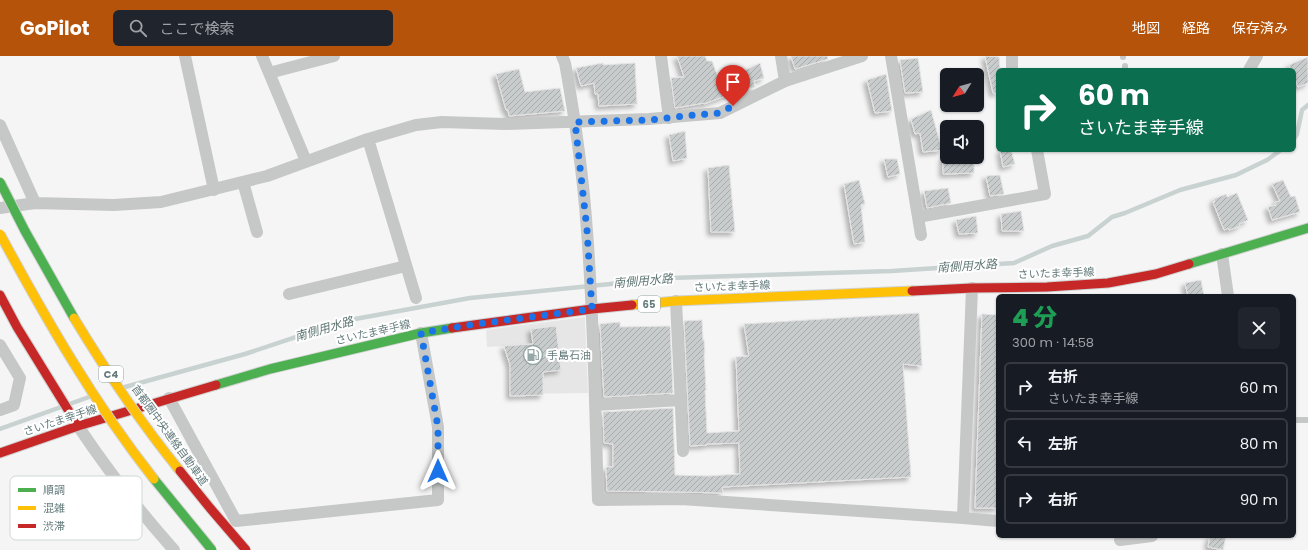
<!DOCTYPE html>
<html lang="ja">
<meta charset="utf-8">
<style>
body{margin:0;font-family:Poppins,"Noto Sans JP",sans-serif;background:#20242c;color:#f1f3f6;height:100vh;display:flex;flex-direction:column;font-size:15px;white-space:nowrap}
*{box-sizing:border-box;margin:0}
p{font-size:13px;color:#9ea1a6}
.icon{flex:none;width:22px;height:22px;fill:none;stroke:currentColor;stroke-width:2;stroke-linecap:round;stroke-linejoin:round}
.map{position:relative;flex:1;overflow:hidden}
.drawer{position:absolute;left:996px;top:238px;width:300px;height:244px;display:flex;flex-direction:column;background:#171b24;border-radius:6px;box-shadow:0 1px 3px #0004}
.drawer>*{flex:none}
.top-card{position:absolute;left:996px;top:12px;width:300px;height:84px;border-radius:6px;box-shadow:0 1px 3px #0004;background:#0b6e4f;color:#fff;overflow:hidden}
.needle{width:26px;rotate:233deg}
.buttons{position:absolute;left:940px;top:12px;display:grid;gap:8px}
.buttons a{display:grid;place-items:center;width:44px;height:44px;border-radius:6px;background:#171b24;box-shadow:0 1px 3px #0004;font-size:20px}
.pin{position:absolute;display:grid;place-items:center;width:34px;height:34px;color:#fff;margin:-41px -17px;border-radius:50% 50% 50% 0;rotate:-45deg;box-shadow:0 0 4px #0007}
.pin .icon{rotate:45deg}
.me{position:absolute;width:44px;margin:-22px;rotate:0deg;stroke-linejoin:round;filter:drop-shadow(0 0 3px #0008)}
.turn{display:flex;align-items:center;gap:14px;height:84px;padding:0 16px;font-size:18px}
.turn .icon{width:52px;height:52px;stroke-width:2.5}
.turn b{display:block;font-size:28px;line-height:34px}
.round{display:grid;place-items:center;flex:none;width:42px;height:42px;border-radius:6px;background:#20242c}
.summary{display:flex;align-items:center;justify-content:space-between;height:68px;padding:0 16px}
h1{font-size:24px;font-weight:800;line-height:30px;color:#1e9e55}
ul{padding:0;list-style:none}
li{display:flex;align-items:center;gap:12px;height:50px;margin:0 8px 6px;padding:0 8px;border:2px solid #363941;border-radius:6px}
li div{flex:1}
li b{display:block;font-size:15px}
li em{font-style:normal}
header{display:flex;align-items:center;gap:24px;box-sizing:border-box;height:56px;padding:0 20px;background:#b45309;color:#fff}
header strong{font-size:19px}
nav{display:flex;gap:22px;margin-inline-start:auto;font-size:14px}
.search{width:280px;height:36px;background:#20242c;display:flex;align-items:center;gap:10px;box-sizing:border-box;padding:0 14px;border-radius:6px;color:#9ea1a6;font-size:15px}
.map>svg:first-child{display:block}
</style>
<header>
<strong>GoPilot</strong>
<div class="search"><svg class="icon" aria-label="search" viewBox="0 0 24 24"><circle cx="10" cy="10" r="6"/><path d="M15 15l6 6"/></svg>ここで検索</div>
<nav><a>地図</a><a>経路</a><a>保存済み</a></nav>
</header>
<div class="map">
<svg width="1308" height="494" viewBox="0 0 1308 494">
<defs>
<pattern id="building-hatch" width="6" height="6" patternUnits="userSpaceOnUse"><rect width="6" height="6" fill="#c9cccc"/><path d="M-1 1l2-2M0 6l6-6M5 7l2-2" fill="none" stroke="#a7abab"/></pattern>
<filter id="shadow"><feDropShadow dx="-3.5" dy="3.5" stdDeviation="2" flood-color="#0004"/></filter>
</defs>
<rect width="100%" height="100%" fill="#f6f5f5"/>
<!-- built -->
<path fill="#e6e6e6" d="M585 261 588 337 508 338 510 309 504 290 487 291 486 274Z"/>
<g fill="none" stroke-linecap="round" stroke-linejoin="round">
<!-- stream -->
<path stroke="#c8d2d1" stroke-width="4.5" d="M1294 83 1297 78 1302 54 1308 49
M125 331 245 298 344 265 470 242 670 222 892 215 1014 207 1052 190 1088 180 1112 161 1125 157 1180 134 1236 119 1267 104 1281 94
M0 373 89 341"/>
</g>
<!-- building -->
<path fill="url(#building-hatch)" stroke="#e5e4e4" filter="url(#shadow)" d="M677 0H705L707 5H712L719 24 722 22 723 25 760 7 764 22 754 25 755 31 742 36 741 34 704 48V47L675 52 671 22 684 21Z
M791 0H827L828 3 795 13Z
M985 0 999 1 1000 14H998V37H993Z
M1308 1V27L1298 31 1294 20V14H1291L1289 9Z
M918 2 923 36 905 37 900 4Z
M603 7V9L635 7 637 48 599 50 598 38H595L594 27 581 30 576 12Z
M519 13 525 36 560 32 565 55 509 60 508 54H506L496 18Z
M886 18 892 55 875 57 867 24Z
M931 54 942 94 923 96 920 77 915 78 911 63Z
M685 75 687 102 673 105 669 79Z
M1000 94H1011L1015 108 1003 111Z
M943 101H974V117L943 118Z
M884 103H897L900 118 888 121Z
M729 109 735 176H711L708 112Z
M1000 119 1004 138 990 140 986 120Z
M859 124 865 148 861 149 865 186 854 188 844 128Z
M1283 124 1291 141 1295 140 1300 156 1272 164 1268 151 1276 149 1275 146 1280 145 1272 128Z
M948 132 951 147 927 152 924 135Z
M1237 137 1248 164 1239 168 1240 170 1229 174 1228 172 1224 174 1213 146H1215L1214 143 1226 138 1227 141Z
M1021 155 1024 175H1002L1001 158Z
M976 160 978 177 959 178 956 164Z
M1201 224 1204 240H1188L1185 227Z
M919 257 922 310 903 308 911 421 722 431 723 437 681 436 607 435 606 411H613V388L604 387 603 356 673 352 675 419 708 420 740 418 739 387 707 388V389L690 390 684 265 702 264 703 284H704L705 297H704L706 334H705L707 377 739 375 736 301 749 300 744 268Z
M982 258 998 259V452H975Z
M620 266V271L670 270 673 337 604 341 600 268Z
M556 270 561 314 543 316V339L510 340V309L504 290 533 288 531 273Z
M1210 480H1226L1223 494 1208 491Z"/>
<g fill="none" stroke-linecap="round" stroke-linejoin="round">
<defs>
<path id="fast" d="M1189 208 1308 172
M216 329 270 313 421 277 452 272"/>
<path id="slow" d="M632 249 676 245 912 235"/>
<path id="jam" d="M912 235 972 232 1047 231 1108 227 1156 218 1189 208
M0 239 17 271 78 370
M452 272 592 253 632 249
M0 397 78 370 216 329"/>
</defs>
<!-- fast casing -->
<use href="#fast" stroke="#d0d2d2" stroke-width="11"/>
<!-- slow casing -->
<use href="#slow" stroke="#d0d2d2" stroke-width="11"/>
<!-- jam casing -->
<use href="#jam" stroke="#d0d2d2" stroke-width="11"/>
<!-- lane -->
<path stroke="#c6c8c8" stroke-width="6" d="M1123 0V1
M1125 10V14
M1294 364H1308"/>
<!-- street -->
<path stroke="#c6c8c8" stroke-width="12" d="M185 0 214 134
M262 0 306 105
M562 0 565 7C575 62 583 118 587 175 594 264 595 354 598 444L681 443 963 462
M661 0 669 62
M781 0 785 25
M891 0 921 179
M1012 0V14
M1249 14 1257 0
M269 17 334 0
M0 69 35 147
M368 83 416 242
M243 126 257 176
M0 152 35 147 114 149 161 146 267 120 368 83 416 69 442 66 505 68 649 63 720 57 785 25 862 0
M918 161 1045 138 1037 94
M1222 198 1228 240
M972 232 963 462 998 465
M289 238 406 210
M676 245 683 395
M0 289 20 322 14 349 0 354
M169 342 236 465 438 444V371L421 277
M595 349 681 344
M78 370C107 413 139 455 174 494
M1120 484 1152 480"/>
<!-- fast -->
<use href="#fast" stroke="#4caf50" stroke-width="9"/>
<!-- slow -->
<use href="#slow" stroke="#ffc107" stroke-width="9"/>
<!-- jam -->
<use href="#jam" stroke="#c62828" stroke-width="9"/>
<defs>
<path id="fast-bridge" d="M0 126 25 175 74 262
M154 423 212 494"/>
<path id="slow-bridge" d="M0 178C46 263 94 347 154 423
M74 262C106 315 141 367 180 415"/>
<path id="jam-bridge" d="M180 415 210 452 246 494"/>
</defs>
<!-- fast-bridge casing -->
<use href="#fast-bridge" stroke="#d1d1d1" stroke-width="11" stroke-linecap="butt"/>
<!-- slow-bridge casing -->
<use href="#slow-bridge" stroke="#d1d1d1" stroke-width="11" stroke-linecap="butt"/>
<!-- jam-bridge casing -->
<use href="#jam-bridge" stroke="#d1d1d1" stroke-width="11" stroke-linecap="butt"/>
<!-- fast-bridge -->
<use href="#fast-bridge" stroke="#4caf50" stroke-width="9"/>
<!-- slow-bridge -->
<use href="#slow-bridge" stroke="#ffc107" stroke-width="9"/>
<!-- jam-bridge -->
<use href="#jam-bridge" stroke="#c62828" stroke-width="9"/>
</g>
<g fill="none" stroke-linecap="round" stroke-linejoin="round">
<!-- route -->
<path stroke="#1a73e8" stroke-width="7" stroke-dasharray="0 12.6" d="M438 415V371L421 277 469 269 592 253 587 174 575 66 649 64 694 59 720 57 733 50"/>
</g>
<!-- icons -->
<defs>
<symbol id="fuel-ring" viewBox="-11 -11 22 22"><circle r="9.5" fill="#fff" stroke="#97a6a6" stroke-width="1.5"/><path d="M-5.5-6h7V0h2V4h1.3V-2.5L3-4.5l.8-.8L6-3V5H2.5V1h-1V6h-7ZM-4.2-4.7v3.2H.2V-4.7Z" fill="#97a6a6"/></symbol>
</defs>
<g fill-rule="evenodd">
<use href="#fuel-ring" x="522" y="288" width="22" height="22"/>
</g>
<g text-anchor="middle" stroke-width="4" stroke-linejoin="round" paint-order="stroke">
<!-- shield labels -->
<g fill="#fff" stroke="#92a3a3" stroke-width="1">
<rect x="638" y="240" width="22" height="16" rx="3"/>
<rect x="99" y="310" width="24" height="16" rx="3"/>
</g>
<g font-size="10" font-weight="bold" fill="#647b7c">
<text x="649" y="252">65</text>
<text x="111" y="322">C4</text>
</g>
<!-- street labels -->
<g font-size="11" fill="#647b7c" stroke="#fff">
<text transform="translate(1056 217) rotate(-2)" y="4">さいたま幸手線</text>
<text transform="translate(732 230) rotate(-2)" y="4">さいたま幸手線</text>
<text transform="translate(373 276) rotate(-13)" y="4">さいたま幸手線</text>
<text transform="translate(60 364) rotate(-18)" y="4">さいたま幸手線</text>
<text transform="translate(170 379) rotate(54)" y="4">首都圏中央連絡自動車道</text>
</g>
<!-- poi labels -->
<g font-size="11" fill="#647b7c" stroke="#fff" text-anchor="start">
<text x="547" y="303">手島石油</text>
</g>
<!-- water labels -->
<g font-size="12" font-style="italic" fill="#5f7774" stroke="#fff">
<text transform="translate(967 210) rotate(-4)" y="4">南側用水路</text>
<text transform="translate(643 225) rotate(-5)" y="4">南側用水路</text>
<text transform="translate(324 273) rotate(-16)" y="4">南側用水路</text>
</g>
</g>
<!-- legend -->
<rect x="10" y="420" width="132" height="64" rx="6" fill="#fff" stroke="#d0d7d8" stroke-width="1"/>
<rect x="18" y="432" width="18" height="4" fill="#4caf50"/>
<rect x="18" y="450" width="18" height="4" fill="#ffc107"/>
<rect x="18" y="468" width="18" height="4" fill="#c62828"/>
<g font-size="11" fill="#647b7c">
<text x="43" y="438">順調</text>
<text x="43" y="456">混雑</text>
<text x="43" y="474">渋滞</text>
</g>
</svg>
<div class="buttons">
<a><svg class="needle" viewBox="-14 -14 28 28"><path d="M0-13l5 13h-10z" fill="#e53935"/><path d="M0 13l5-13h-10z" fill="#9ea1a6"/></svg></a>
<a><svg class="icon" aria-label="sound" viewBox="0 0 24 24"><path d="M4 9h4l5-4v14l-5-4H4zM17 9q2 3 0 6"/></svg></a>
</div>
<div class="pin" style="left:733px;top:50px;background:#d93025"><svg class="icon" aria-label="arrive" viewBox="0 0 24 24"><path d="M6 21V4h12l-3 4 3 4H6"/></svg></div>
<svg class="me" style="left:438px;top:415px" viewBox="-20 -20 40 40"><path d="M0-17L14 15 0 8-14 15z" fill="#1a73e8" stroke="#fff" stroke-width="4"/></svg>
<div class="top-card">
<div class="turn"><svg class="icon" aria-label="right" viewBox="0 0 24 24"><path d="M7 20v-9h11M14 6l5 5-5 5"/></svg><div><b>60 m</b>さいたま幸手線</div></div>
</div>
<section class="drawer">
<div class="summary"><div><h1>4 分</h1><p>300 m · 14:58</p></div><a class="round"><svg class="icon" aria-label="close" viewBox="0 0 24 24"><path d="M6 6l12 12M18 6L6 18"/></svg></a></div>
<ul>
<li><svg class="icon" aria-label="right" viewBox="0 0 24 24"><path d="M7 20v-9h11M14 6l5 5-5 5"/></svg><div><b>右折</b><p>さいたま幸手線</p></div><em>60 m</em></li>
<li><svg class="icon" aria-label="left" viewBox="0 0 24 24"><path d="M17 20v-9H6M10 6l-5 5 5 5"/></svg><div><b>左折</b></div><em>80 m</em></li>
<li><svg class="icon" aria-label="right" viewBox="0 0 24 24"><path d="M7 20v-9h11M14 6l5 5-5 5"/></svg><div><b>右折</b></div><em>90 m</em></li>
</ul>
</section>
</div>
